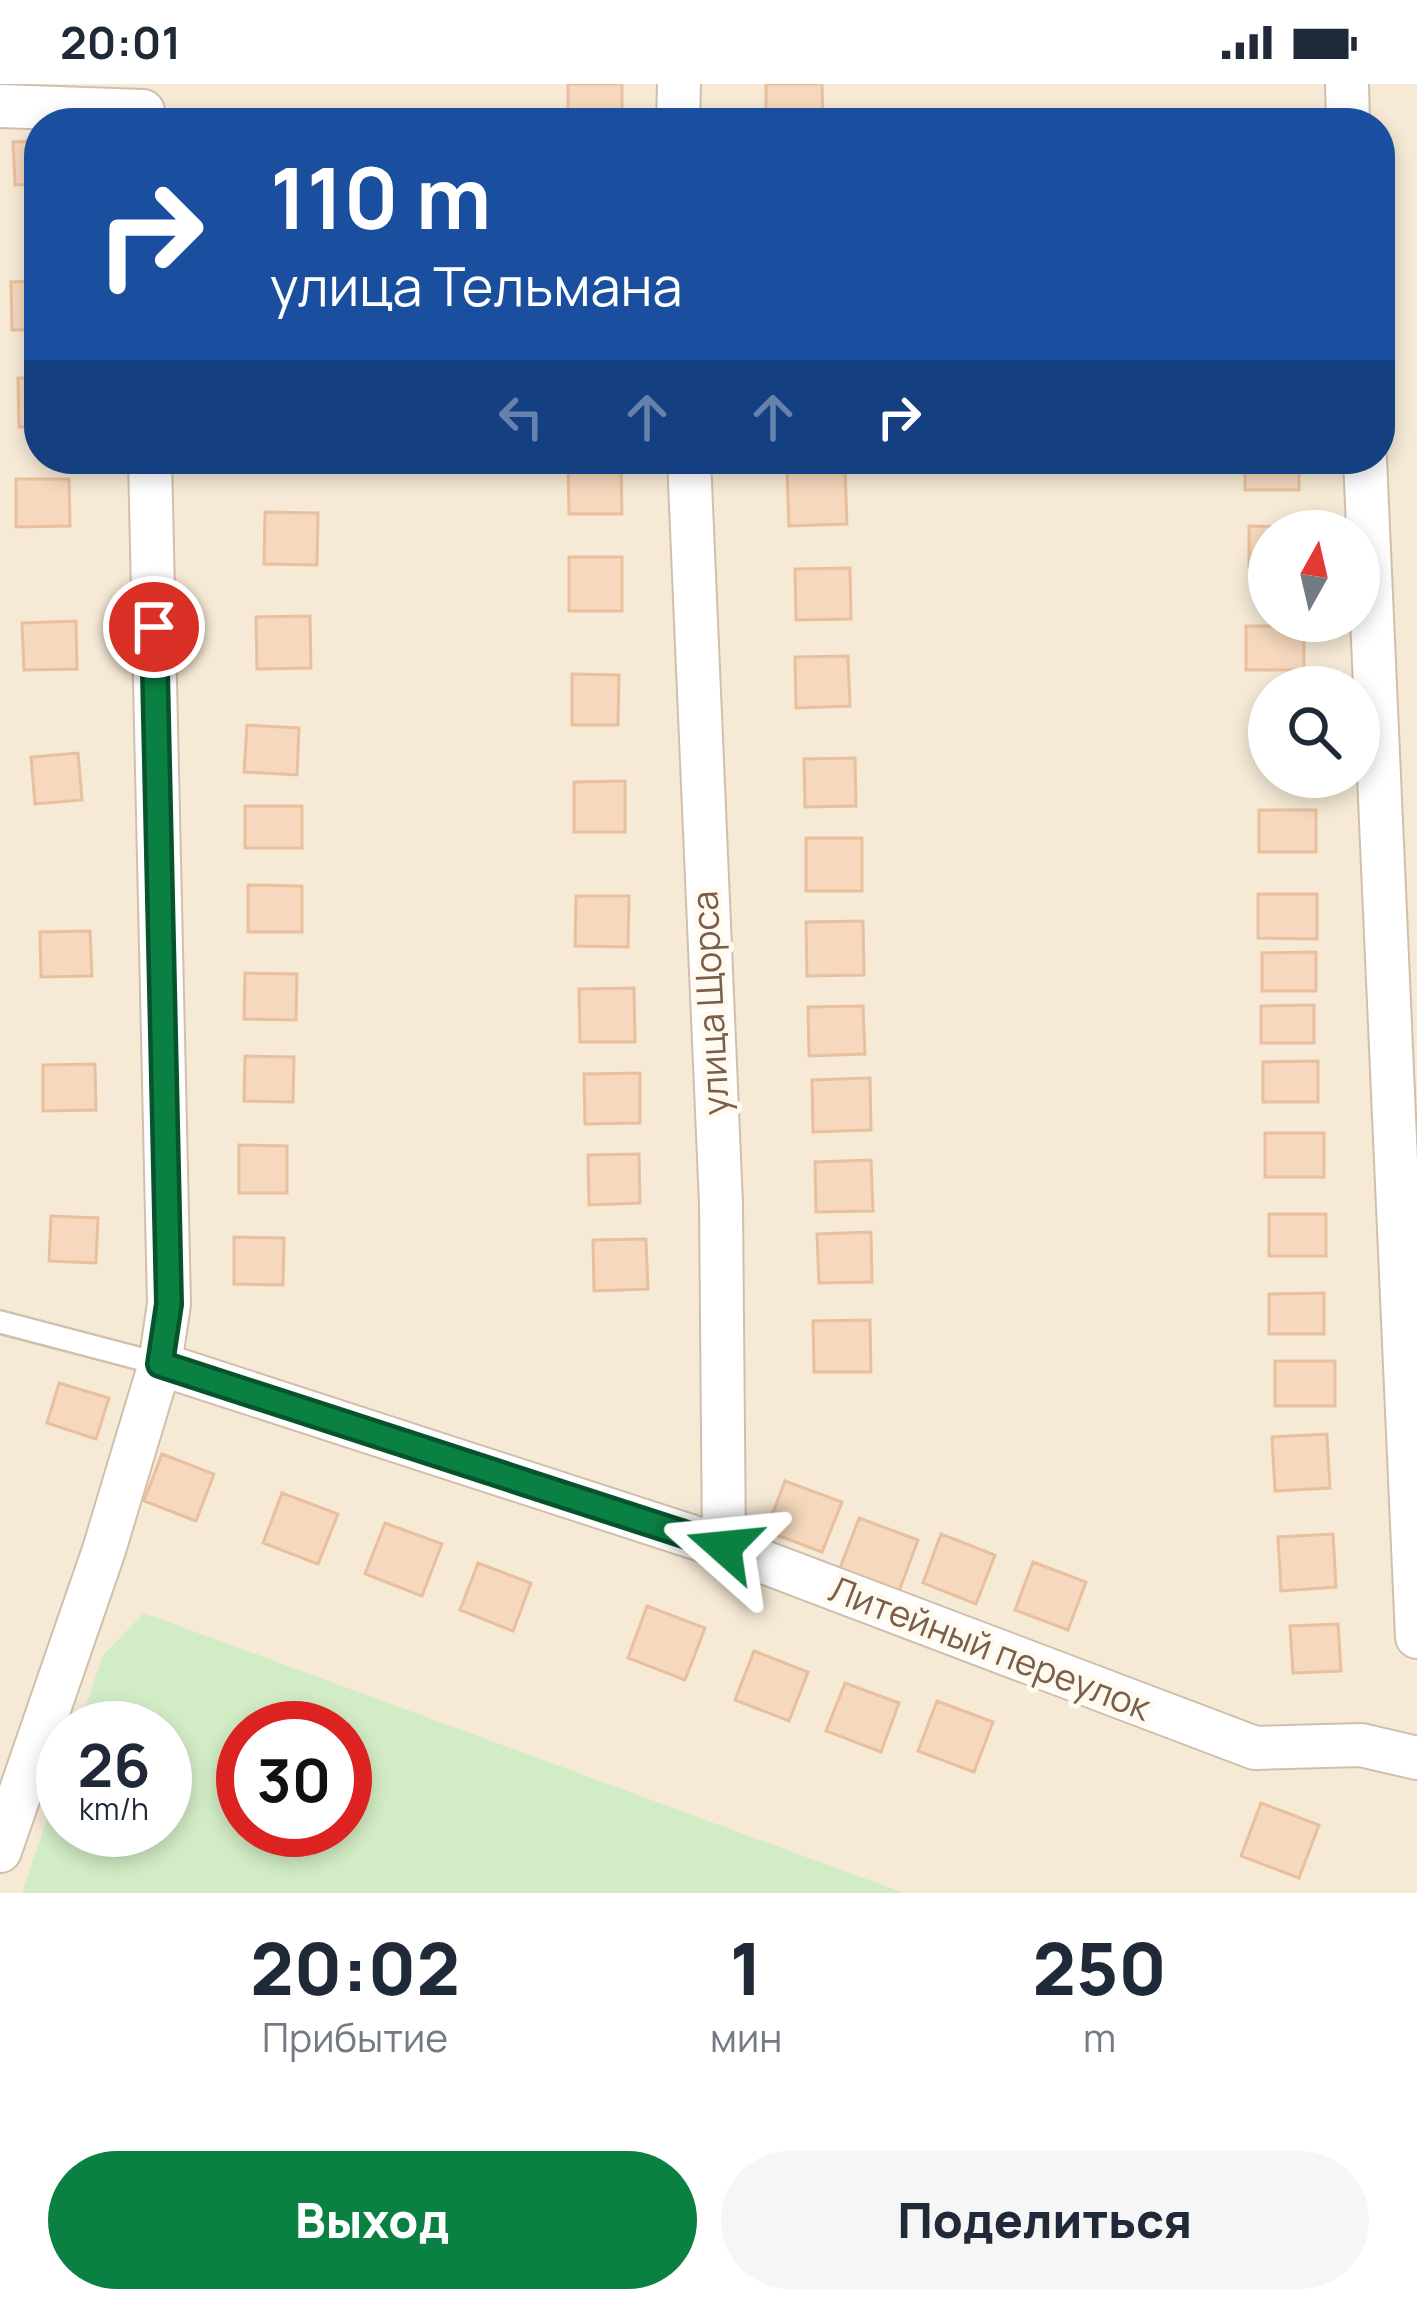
<!DOCTYPE html>
<html lang="ru">
<meta charset="utf-8">
<style>
body{margin:0;font-family:Manrope,sans-serif;background:#f6f6f7;color:#1f2937;height:100vh;display:flex;flex-direction:column;font-size:45px;white-space:nowrap}
*{box-sizing:border-box;margin:0}
p{font-size:39px;color:#747a83}
.icon{flex:none;width:66px;height:66px;fill:none;stroke:currentColor;stroke-width:2;stroke-linecap:round;stroke-linejoin:round}
.map{position:relative;height:1809px;overflow:hidden}
.drawer{display:flex;flex-direction:column;background:#fff;flex:1}
.drawer>*{flex:none}
.banner{position:absolute;left:24px;top:24px;width:1371px;height:366px;border-radius:48px;box-shadow:0 6px 18px #0003;background:#1a4fa0;color:#fff;overflow:hidden}
.needle{width:78px;rotate:8deg}
.buttons{position:absolute;left:1248px;top:426px;display:grid;gap:24px}
.buttons a{display:grid;place-items:center;width:132px;height:132px;border-radius:50%;background:#fff;box-shadow:0 6px 18px #0003;font-size:60px}
.speed{position:absolute;left:36px;top:1617px;display:flex;gap:24px;font-size:60px;font-weight:700;text-align:center}
.speed>*{display:grid;place-content:center;width:156px;height:156px;border-radius:50%;background:#fff;box-shadow:0 6px 18px #0003;line-height:1}
.speed small{font-size:30px;font-weight:400}
.speed .limit{border:18px solid #d22;background:#fff;color:#111}
.pin{position:absolute;display:grid;place-items:center;width:102px;height:102px;color:#fff;margin:-51px;border:6px solid #fff;border-radius:50%;box-shadow:0 3px 12px #0007}
.me{position:absolute;width:132px;margin:-66px;rotate:288deg;stroke-linejoin:round;filter:drop-shadow(0 0 9px #0008)}
.turn{display:flex;align-items:center;gap:42px;height:252px;padding:0 48px;font-size:54px}
.turn .icon{width:156px;height:156px;stroke-width:2.5}
.turn b{display:block;font-size:84px;line-height:102px}
.lanes{display:flex;align-items:center;height:114px;padding:0 48px;background:#0003;justify-content:center;gap:60px;direction:ltr}
.lanes .off{opacity:.35}
.eta{display:flex;justify-content:space-evenly;align-items:center;height:204px;text-align:center}
.eta b{font-size:72px;font-weight:800;line-height:84px}
.cta{display:flex;gap:24px;margin-top:auto;padding:24px 48px}
.cta a{flex:1;height:138px;border-radius:72px;background:#0b8043;color:#fff;font-size:48px;font-weight:800;line-height:138px;text-align:center}
.cta a+a{background:#f6f6f7;color:#1f2937}
.status{display:flex;justify-content:space-between;align-items:center;height:84px;padding:0 60px;background:#fff;direction:ltr}
.status svg{height:33px;fill:currentColor}
.map>svg:first-child{display:block}
</style>
<div class="status"><b>20:01</b><svg viewBox="0 0 49 12"><path d="M0 12V9h3v3zM5 12V6h3v6zM10 12V3h3v9zM15 12V0h3v12zM26 1h20v11H26zM47 4h2v5h-2z"/></svg></div>
<div class="map">
<svg width="1417" height="1809" viewBox="0 0 1417 1809">
<rect width="100%" height="100%" fill="#fef7e8"/>
<!-- residential -->
<path fill="#f6ead6" fill-rule="evenodd" d="M0 0H1417V1809H0ZM39 39H1380V375H39ZM1269 447H1359V537H1269ZM1269 603H1359V693H1269ZM63 1644H165V1746H63ZM243 1644H345V1746H243Z"/>
<!-- green -->
<path fill="#d2edc5" fill-rule="evenodd" d="M144 1529 904 1809H905H22L63 1688V1746H165V1644H78L103 1571ZM243 1644H345V1746H243Z"/>
<!-- building -->
<path fill="#f5d8bd" stroke="#e9c09d" stroke-width="3" d="M568 0H622V39H568Z
M766 0H822L823 37 766 38Z
M39 57V100L15 101 13 58Z
M39 197V246H12L11 198Z
M18 294H39V343H19Z
M1245 375H1299V406H1245Z
M621 377 622 430H569L568 378Z
M845 385 847 440 789 442 787 387Z
M16 395H69L70 442 16 443Z
M265 428 318 429 317 481 264 480Z
M1249 442 1304 443V447H1269V483H1249Z
M569 473H622V527H569Z
M850 484 851 535 796 536 795 485Z
M310 532 311 584 257 585 256 533Z
M76 537 77 585 24 586 22 539Z
M1246 542H1304V586H1246Z
M848 572 850 622 796 624 795 573Z
M572 590 619 591 618 641H572Z
M1256 633H1269V677H1256Z
M247 641 299 644 297 691 244 688Z
M78 669 82 716 35 720 31 673Z
M855 674 856 722 805 723 804 675Z
M625 697V748H574V698Z
M245 722H302V764H245Z
M1259 726H1316V768H1259Z
M806 754H862V807H806Z
M248 801 302 802V848H248Z
M1258 810H1317V855L1258 854Z
M576 812H629L628 863 575 862Z
M863 837 864 891 807 892 806 838Z
M90 847 92 892 41 893 40 848Z
M1316 868V907H1262V869Z
M245 889 297 890 296 936 244 935Z
M634 904 635 958H580L579 905Z
M1314 921V959H1261V922Z
M863 922 865 970 809 972 808 923Z
M245 972 294 973 293 1018 244 1017Z
M1318 977V1018H1263V978Z
M95 980 96 1026 43 1027V981Z
M640 989V1039L585 1040 584 990Z
M870 994 871 1046 813 1048 812 996Z
M1265 1049H1324V1093H1265Z
M239 1061 287 1062V1109H239Z
M639 1070 640 1119 589 1121 588 1071Z
M871 1076 873 1127 816 1128 815 1078Z
M1269 1130H1326V1172H1269Z
M51 1132 98 1134 96 1179 49 1177Z
M871 1148 872 1198 819 1199 817 1150Z
M234 1153 284 1154 283 1201 234 1200Z
M646 1155 648 1205 594 1207 593 1156Z
M1324 1209V1250H1269V1210Z
M870 1236 871 1288H814L813 1237Z
M1275 1277H1335V1322H1275Z
M59 1299 109 1314 96 1355 47 1339Z
M1327 1350 1330 1404 1275 1407 1272 1353Z
M162 1370 214 1390 196 1437 144 1417Z
M785 1397 842 1418 822 1468 766 1447Z
M282 1409 338 1430 318 1480 263 1459Z
M859 1434 918 1456 898 1510 839 1487Z
M385 1439 442 1460 422 1512 365 1490Z
M941 1450 995 1471 976 1520 923 1499Z
M1333 1450 1336 1503 1281 1507 1278 1453Z
M1033 1478 1086 1498 1068 1546 1015 1526Z
M478 1479 531 1499 513 1547 460 1526Z
M647 1522 705 1544 685 1596 628 1574Z
M1338 1540 1341 1587 1293 1589 1290 1542Z
M754 1567 808 1588 789 1637 735 1616Z
M845 1599 899 1619 881 1668 826 1647Z
M937 1617 993 1638 974 1688 918 1667Z
M1261 1719 1319 1741 1299 1794 1241 1772Z"/>
<g fill="none" stroke-linecap="round" stroke-linejoin="round">
<defs>
<path id="lane" d="M0 1238 160 1280"/>
<path id="street" d="M1347 0 1348 39
M0 22 143 27
M678 39 679 0
M689 375 721 1120 724 1463
M1365 375 1417 1553
M160 1280 724 1463 1255 1664 1361 1661 1417 1674
M0 1767 104 1466 160 1280 169 1220 150 375"/>
</defs>
<!-- lane casing -->
<use href="#lane" stroke="#d1bfac" stroke-width="26"/>
<!-- street casing -->
<use href="#street" stroke="#d1bfac" stroke-width="46"/>
<!-- lane -->
<use href="#lane" stroke="#fff" stroke-width="21"/>
<!-- street -->
<use href="#street" stroke="#fff" stroke-width="42"/>
</g>
<g fill="none" stroke-linecap="round" stroke-linejoin="round">
<defs>
<path id="route" d="M154 543 169 1220 160 1280 724 1463"/>
</defs>
<!-- route casing -->
<use href="#route" stroke="#07532c" stroke-width="30"/>
<!-- route -->
<use href="#route" stroke="#0b8043" stroke-width="21"/>
</g>
<g text-anchor="middle" stroke-width="10" stroke-linejoin="round" paint-order="stroke">
<!-- street labels -->
<g font-size="36" fill="#7a5e49" stroke="#fffaf0">
<text transform="translate(710 919) rotate(-93)" y="13">улица Щорса</text>
<text transform="translate(990 1564) rotate(21)" y="13">Литейный переулок</text>
</g>
</g>
</svg>
<div class="buttons">
<a><svg class="needle" viewBox="-14 -14 28 28"><path d="M0-13l5 13h-10z" fill="#e53935"/><path d="M0 13l5-13h-10z" fill="#747a83"/></svg></a>
<a><svg class="icon" aria-label="search" viewBox="0 0 24 24"><circle cx="10" cy="10" r="6"/><path d="M15 15l6 6"/></svg></a>
</div>
<div class="speed"><div>26<small>km/h</small></div><div class="limit">30</div></div>
<div class="pin" style="left:154px;top:543px;background:#d93025"><svg class="icon" aria-label="arrive" viewBox="0 0 24 24"><path d="M6 21V4h12l-3 4 3 4H6"/></svg></div>
<svg class="me" style="left:724px;top:1463px" viewBox="-20 -20 40 40"><path d="M0-17L14 15 0 8-14 15z" fill="#0b8043" stroke="#fff" stroke-width="4"/></svg>
<div class="banner">
<div class="turn"><svg class="icon" aria-label="right" viewBox="0 0 24 24"><path d="M7 20v-9h11M14 6l5 5-5 5"/></svg><div><b>110 m</b>улица Тельмана</div></div>
<div class="lanes"><svg class="icon off" aria-label="left" viewBox="0 0 24 24"><path d="M17 20v-9H6M10 6l-5 5 5 5"/></svg><svg class="icon off" aria-label="ahead" viewBox="0 0 24 24"><path d="M12 20V5M6 11l6-6 6 6"/></svg><svg class="icon off" aria-label="ahead" viewBox="0 0 24 24"><path d="M12 20V5M6 11l6-6 6 6"/></svg><svg class="icon" aria-label="right" viewBox="0 0 24 24"><path d="M7 20v-9h11M14 6l5 5-5 5"/></svg></div>
</div>
</div>
<section class="drawer">
<div class="eta">
<div><b>20:02</b><p>Прибытие</p></div>
<div><b>1</b><p>мин</p></div>
<div><b>250</b><p>m</p></div>
</div>
<div class="cta"><a>Выход</a><a>Поделиться</a></div>
</section>
